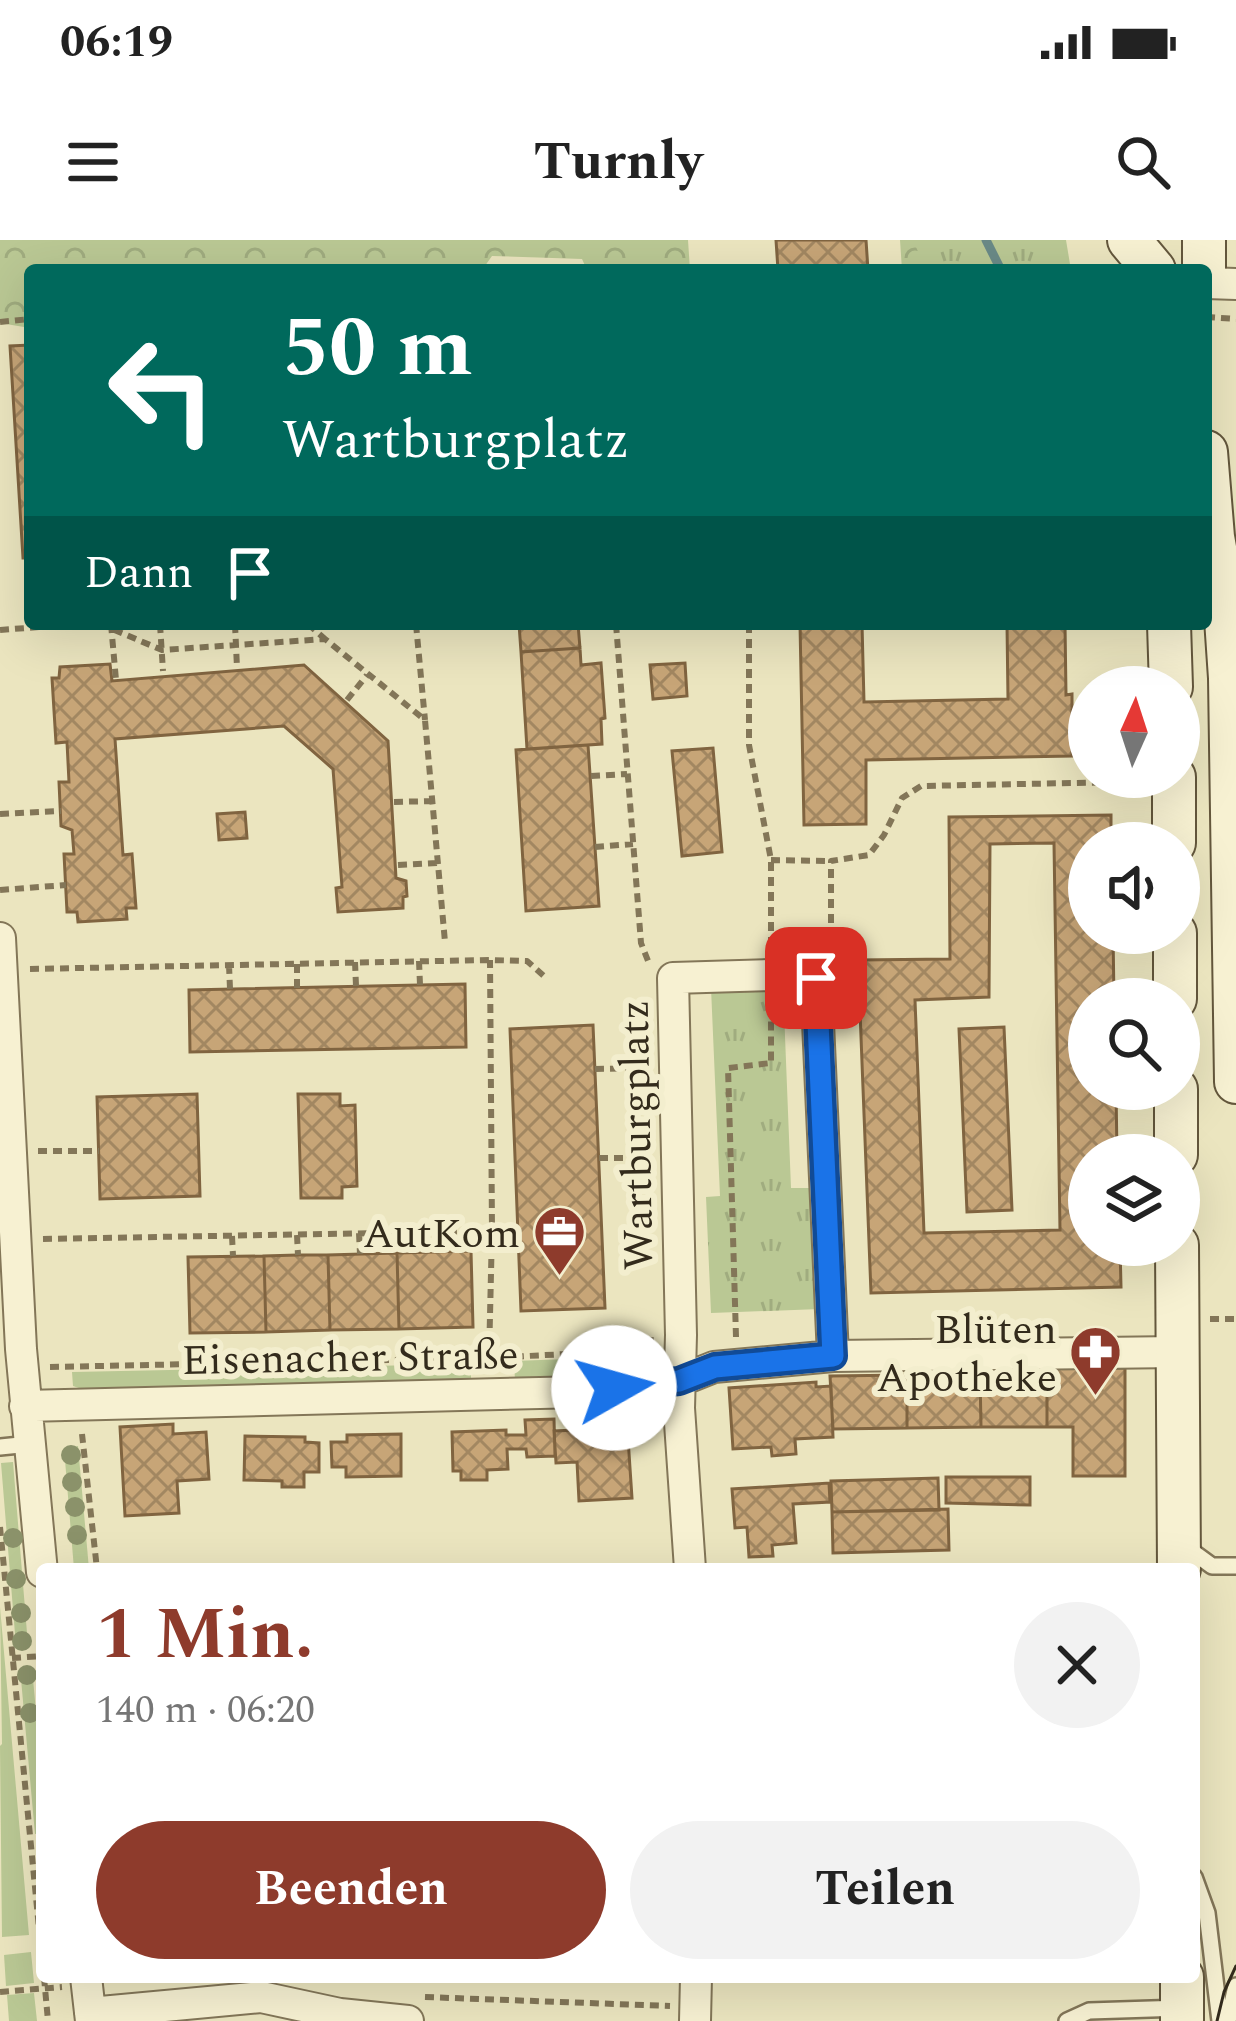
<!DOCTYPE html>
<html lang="de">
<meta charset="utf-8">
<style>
body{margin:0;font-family:Spectral,serif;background:#f2f2f2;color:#222;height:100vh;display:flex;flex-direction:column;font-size:45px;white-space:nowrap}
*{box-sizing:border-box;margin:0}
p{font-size:39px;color:#767676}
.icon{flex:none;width:66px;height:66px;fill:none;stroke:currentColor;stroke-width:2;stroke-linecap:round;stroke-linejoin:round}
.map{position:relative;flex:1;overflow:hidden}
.side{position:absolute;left:36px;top:1323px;width:1164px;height:420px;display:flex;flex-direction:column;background:#fff;border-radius:12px;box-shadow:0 12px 48px #0002}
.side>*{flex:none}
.hud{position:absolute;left:24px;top:24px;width:1188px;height:366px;border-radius:12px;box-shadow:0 12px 48px #0002;background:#00695c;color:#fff;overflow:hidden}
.needle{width:78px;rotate:3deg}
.tools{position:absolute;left:1068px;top:426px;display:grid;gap:24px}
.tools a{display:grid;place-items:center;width:132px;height:132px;border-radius:50%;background:#fff;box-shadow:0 12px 48px #0002;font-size:60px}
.pin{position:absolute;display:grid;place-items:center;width:102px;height:102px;color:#fff;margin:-51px;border-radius:24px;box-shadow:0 6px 18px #0006}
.me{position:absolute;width:132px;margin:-66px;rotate:83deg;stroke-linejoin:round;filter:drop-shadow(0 0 9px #0008)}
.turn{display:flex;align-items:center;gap:42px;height:252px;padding:0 60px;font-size:54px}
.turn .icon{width:156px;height:156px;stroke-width:2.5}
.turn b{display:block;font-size:84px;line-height:102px}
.then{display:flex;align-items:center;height:114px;padding:0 60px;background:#0003;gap:24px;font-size:45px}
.round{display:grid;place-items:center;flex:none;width:126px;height:126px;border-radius:63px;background:#f2f2f2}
.summary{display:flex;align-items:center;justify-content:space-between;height:204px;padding:0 60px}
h1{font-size:72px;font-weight:700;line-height:90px;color:#8e3b2c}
.button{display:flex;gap:24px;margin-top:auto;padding:24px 60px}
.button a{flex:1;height:138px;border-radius:72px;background:#8e3b2c;color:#fff;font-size:48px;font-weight:700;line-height:138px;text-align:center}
.button a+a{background:#f2f2f2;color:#222}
.status{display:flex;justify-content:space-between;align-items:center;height:84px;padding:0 60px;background:#fff;direction:ltr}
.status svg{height:33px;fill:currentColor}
header{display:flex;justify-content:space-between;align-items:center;height:156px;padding:0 60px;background:#fff;font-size:54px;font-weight:700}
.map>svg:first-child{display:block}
</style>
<div class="status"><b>06:19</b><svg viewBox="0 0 49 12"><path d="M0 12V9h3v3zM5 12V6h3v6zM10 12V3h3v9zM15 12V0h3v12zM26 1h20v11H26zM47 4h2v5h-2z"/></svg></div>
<header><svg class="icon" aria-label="menu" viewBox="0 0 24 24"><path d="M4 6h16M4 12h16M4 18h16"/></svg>Turnly<svg class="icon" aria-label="search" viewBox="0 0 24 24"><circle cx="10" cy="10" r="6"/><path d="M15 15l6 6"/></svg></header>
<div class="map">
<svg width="1236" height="1781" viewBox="0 0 1236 1781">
<defs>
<pattern id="forest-crowns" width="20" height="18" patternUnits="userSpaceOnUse" patternTransform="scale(3)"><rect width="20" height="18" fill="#bac894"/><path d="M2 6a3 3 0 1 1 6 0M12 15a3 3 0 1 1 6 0" fill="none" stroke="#a0ac7f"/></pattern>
<pattern id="park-tufts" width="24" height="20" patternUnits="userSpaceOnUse" patternTransform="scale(3)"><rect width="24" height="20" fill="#bac894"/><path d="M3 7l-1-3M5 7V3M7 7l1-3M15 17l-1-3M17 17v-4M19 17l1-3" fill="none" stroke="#a0ac7f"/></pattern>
<pattern id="building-cross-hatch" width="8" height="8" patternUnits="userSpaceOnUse" patternTransform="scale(3)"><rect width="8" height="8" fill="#c7a577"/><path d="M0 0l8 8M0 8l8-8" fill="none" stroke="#a28761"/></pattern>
</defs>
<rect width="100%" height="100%" fill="#ebe5bf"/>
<!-- grass -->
<path fill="#bac894" d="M647 1116V1123L642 1129 515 1141 514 1121Z
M471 1124V1143L82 1149 73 1146 72 1132Z
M78 1206 89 1329H74L64 1208Z
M13 1222 28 1405 16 1406 1 1223Z
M0 1367 29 1695 2 1697 0 1506 2 1504Z
M20 1428H32L42 1537V1593L35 1594Z
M31 1712 34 1743 6 1746 4 1715Z
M34 1753 37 1781H9L7 1755Z"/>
<!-- forest -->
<path fill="url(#forest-crowns)" d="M0 0H688L690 30H587L582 19 492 16 482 30H30V88L0 83Z
M900 0H1066L1071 30H902Z"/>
<!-- park -->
<path fill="url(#park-tufts)" d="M913 0H1050L1052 30H926Z
M783 745 791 948H815L820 1069 711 1073 706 957 720 956 711 748Z"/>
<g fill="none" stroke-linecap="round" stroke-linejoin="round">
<!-- stream -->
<path stroke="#6a8a87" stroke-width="9" d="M986 0 1001 30"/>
</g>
<!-- building -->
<path fill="url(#building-cross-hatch)" stroke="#806440" stroke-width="3" fill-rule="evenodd" d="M776 0H866L868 30H778Z
M30 105V318H23L10 106Z
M519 384H578L580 408 521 412Z
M800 384H862L864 462 1008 459 1007 384H1065L1066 455 1072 454V516L866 520V584L804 585Z
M580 408 581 425 601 423 605 478 601 479 602 504 527 509 521 412Z
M685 423 687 456 653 459 650 425Z
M110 424 112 441 304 425 388 501 396 638 406 641 407 656 403 657V668L338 672 336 648 342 647 333 529 284 486 115 499 123 615 132 614 136 668H126L127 679 78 682 77 672H67L64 614H74L72 590 61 586 59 542H69L67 502 56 503 52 438H59L60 427Z
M588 505 599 666 526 671 516 510Z
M713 508 722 612 682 616 672 511Z
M245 572 247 598 219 600 217 574Z
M1111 575V603H1089V693H1113L1114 759H1089V849H1116L1117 915H1089V1005H1120L1121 1047 871 1053 858 720 950 719 949 577ZM1054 603 1060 990 924 993 915 760 989 757 990 604Z
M465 744 466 807 190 812 189 750Z
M593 785 605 1068 521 1071 510 789Z
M1004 787 1012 970 967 972 959 789Z
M197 854 200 956 100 959 97 857Z
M298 854H340V866L355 865 357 946 342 947V958H301Z
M471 1011 473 1087 399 1089 397 1013Z
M397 1013 399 1089 330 1090 328 1015Z
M298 1015H328L330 1090 266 1092 264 1016Z
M264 1016 266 1092 190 1093 188 1017Z
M1047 1128H1125V1236H1073V1187H1047Z
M980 1134H1047V1187H981Z
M980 1134 981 1187 907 1188V1135Z
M907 1135V1188L833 1189 830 1136Z
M816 1142V1147L831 1146 833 1197 795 1199 796 1214 772 1216 771 1207 733 1209 729 1148Z
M625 1171V1175H634L635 1197 628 1198 632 1258 579 1261 577 1222 556 1223 554 1191 576 1190 575 1174Z
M554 1179 555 1216 527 1217 526 1209H507L508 1229 487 1230V1240H461V1231H453L452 1192 506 1190V1195H526L525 1180Z
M173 1184V1194L206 1192 209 1239 177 1241 179 1273 125 1276 120 1187Z
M401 1194V1236L346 1237V1227H332L331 1202H347V1195Z
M245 1196 305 1197V1202L319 1203V1232H304V1247H282V1241L244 1240Z
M946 1237H1030V1265L946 1263Z
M938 1238 939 1270 832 1272 831 1241Z
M829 1243 830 1262 793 1264 796 1303 772 1305 773 1316 749 1317 747 1287 735 1288 732 1249Z
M948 1269 949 1310 833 1313 832 1272Z
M760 1737H877V1740H760Z
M877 1737H979V1738L877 1740Z"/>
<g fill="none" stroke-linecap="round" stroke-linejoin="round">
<defs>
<path id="lane" d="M0 1207 30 1204
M1186 1307 1212 1326H1236
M1194 1637 1207 1673 1220 1781
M1067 1781 1089 1771 1182 1768
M1228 1781 1236 1746"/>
<path id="street" d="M1206 43 1236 44
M0 698 21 1109 42 1332
M25 1166 582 1152 679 1141 714 1127 833 1116 1178 1112
M690 1329 679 1168 681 1095 673 738 771 735 816 738 833 1116
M86 1737 91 1781
M90 1773 261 1757 340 1774 408 1781
M695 1781 696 1737"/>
<path id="secondary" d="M1129 0 1154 30
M1204 30V0
M1206 212 1213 297 1225 364 1230 438 1236 842
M1169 384 1171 447
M1174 537V603
M1175 693V759
M1176 849V915
M1177 1005 1179 1329
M1182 1737V1781"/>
</defs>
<!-- lane casing -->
<use href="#lane" stroke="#837658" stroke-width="20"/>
<!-- street casing -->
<use href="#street" stroke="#837658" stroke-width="34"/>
<!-- secondary casing -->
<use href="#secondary" stroke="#64573c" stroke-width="46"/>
<!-- path -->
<path stroke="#837658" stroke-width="6" stroke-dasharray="9 6" stroke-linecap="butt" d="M1206 77 1236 79
M0 82 30 79
M100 384 162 410 325 399 425 480 445 702
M111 384 116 440
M160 384 163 431
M235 384 237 428
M308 384 325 399
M416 384 425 480
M616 384 641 703 650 726
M749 384V505L771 620V710
M0 390 79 384
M347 460 367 435
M591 536 627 534
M394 562 433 561
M0 574 61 571
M595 607 633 604
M771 620 831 621
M398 625 438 623
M0 650 66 645
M831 713V621L869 615 884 595 902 558 921 546 1124 542
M419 721 420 745
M355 722 356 746
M297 724V748
M229 725 230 749
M30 729 490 720 527 721 546 738
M595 829 646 828
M38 911H99
M599 918H649
M424 992 425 1012
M359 993 360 1014
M297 995 298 1015
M232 996 233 1016
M43 999 492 991
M1210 1079H1236
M736 1097 728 828 771 823V765
M489 1118 492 991 490 720
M50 1127 489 1118 566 1114 654 1100
M82 1194 97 1329
M0 1287 42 1719
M1134 1329H1146
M12 1418 42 1416
M44 1737 48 1781
M0 1752 62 1747
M425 1757 670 1766"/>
<!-- lane -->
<use href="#lane" stroke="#f7f1d2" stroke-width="15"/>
<!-- street -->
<use href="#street" stroke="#f7f1d2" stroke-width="30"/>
<!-- secondary -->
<use href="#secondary" stroke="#f7f1d2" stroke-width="42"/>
<!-- tram -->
<path stroke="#332b1c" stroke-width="3" d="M1217 1781 1224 1752 1236 1726"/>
</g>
<!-- trees -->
<g fill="#8b926a">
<circle cx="71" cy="1215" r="10"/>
<circle cx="72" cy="1242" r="10"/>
<circle cx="75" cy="1267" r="10"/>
<circle cx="77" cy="1295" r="10"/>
<circle cx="13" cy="1298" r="10"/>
<circle cx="16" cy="1339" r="10"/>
<circle cx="21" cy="1373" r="10"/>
<circle cx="22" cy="1401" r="10"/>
<circle cx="27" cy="1435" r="10"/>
<circle cx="30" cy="1473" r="10"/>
</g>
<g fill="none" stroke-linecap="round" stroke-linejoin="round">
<defs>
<path id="route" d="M614 1148 679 1141 715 1127 833 1116 816 738"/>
</defs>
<!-- route casing -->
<use href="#route" stroke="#114b97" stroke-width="30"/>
<!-- route -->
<use href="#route" stroke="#1a73e8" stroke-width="21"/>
</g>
<!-- icons -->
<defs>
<symbol id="office-pin" viewBox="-11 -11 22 30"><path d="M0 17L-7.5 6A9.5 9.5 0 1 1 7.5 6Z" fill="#8e3b2c" stroke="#f3eece"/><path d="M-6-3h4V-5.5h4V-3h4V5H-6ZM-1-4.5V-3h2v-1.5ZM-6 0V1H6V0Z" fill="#fff"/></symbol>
<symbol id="pharmacy-pin" viewBox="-11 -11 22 30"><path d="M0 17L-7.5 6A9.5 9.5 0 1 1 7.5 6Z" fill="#8e3b2c" stroke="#f3eece"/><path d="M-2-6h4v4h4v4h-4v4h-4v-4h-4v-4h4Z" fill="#fff"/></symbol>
</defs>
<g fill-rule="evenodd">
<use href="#office-pin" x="530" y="962" width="59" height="81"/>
<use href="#pharmacy-pin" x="1066" y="1082" width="59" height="81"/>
</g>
<g text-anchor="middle" stroke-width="12" stroke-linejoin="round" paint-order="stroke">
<!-- street labels -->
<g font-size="42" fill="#332b1c" stroke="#f3eece">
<text transform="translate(635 895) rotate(-91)" y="15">Wartburgplatz</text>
<text transform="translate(350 1116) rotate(-1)" y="15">Eisenacher Straße</text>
</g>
<!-- poi labels -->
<g font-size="42" fill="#332b1c" stroke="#f3eece" text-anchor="end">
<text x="520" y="1007">AutKom</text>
<text x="1057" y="1103">Blüten<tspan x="1057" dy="48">Apotheke</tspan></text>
</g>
</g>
</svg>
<div class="tools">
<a><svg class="needle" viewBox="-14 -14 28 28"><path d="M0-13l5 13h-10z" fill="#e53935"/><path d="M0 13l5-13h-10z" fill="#767676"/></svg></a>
<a><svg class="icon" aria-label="sound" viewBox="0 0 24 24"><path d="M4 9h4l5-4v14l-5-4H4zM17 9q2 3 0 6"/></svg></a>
<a><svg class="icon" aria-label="search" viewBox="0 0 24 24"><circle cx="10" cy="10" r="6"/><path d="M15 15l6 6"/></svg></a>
<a><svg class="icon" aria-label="layers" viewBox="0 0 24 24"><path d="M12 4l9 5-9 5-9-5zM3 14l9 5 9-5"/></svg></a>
</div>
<div class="pin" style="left:816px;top:738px;background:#d93025"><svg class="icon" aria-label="arrive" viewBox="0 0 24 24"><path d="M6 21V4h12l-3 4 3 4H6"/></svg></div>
<svg class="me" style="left:614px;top:1148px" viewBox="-20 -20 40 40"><circle r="19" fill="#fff"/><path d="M0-13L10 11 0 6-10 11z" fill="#1a73e8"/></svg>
<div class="hud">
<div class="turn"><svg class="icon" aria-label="left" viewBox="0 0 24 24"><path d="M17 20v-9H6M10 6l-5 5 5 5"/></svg><div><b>50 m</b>Wartburgplatz</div></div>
<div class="then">Dann<svg class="icon" aria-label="arrive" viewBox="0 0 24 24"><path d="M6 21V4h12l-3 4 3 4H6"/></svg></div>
</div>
<section class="side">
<div class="summary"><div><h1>1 Min.</h1><p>140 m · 06:20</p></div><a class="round"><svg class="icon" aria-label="close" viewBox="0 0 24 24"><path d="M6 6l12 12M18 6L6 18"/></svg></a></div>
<div class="button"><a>Beenden</a><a>Teilen</a></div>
</section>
</div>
